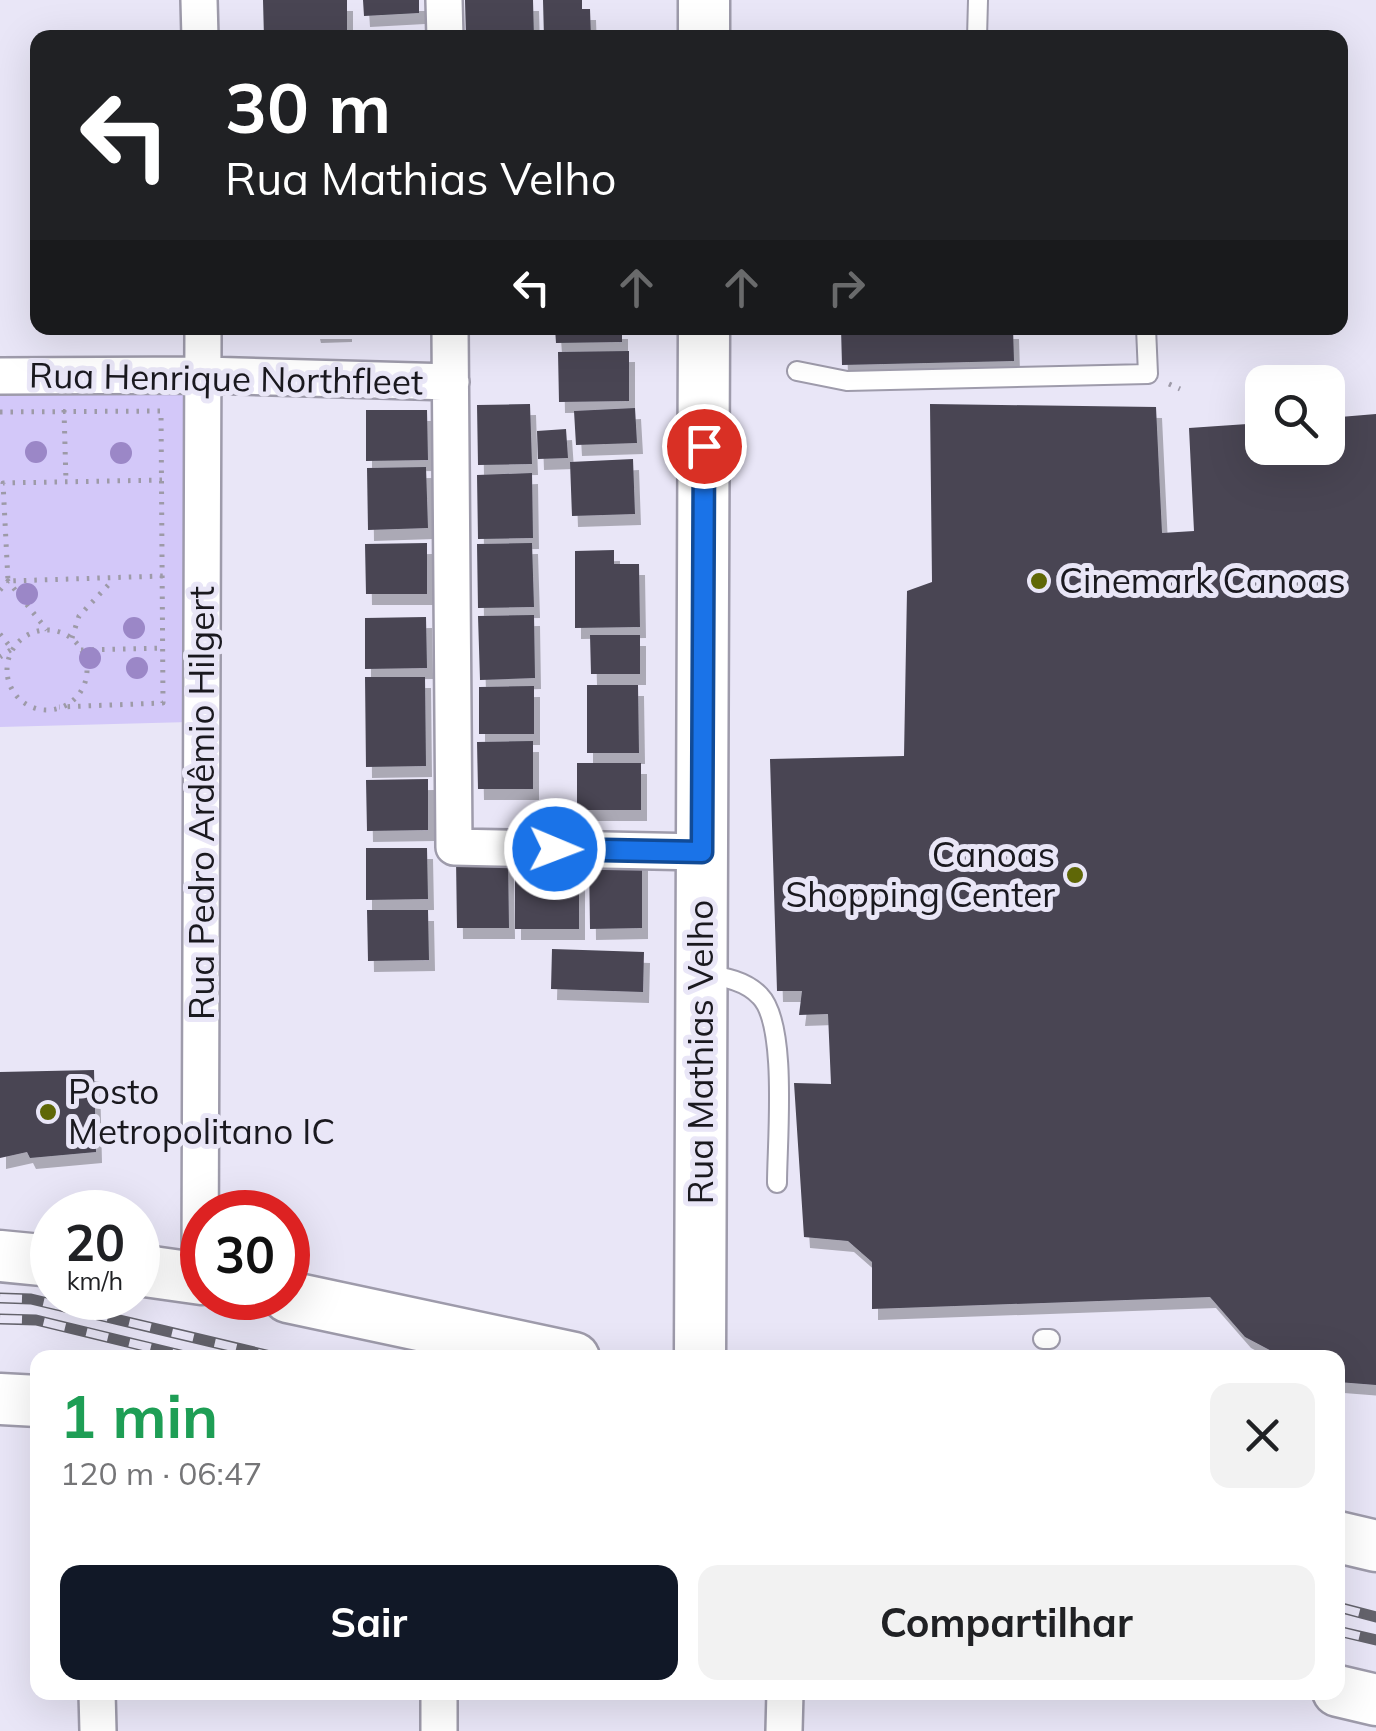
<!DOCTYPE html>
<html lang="pt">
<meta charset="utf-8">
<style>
body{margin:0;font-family:Mulish,sans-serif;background:#f2f2f2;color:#202124;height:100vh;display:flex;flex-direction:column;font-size:38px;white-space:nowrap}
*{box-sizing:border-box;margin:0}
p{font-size:32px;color:#757577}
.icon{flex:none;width:55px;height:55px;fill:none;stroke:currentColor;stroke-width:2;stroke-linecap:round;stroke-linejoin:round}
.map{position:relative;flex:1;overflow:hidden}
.sheet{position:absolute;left:30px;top:1350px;width:1315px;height:350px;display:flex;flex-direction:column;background:#fff;border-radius:20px;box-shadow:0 10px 40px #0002}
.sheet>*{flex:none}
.banner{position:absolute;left:30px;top:30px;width:1318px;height:305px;border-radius:20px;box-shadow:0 10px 40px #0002;background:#202124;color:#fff;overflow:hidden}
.tools{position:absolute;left:1245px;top:365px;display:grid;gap:20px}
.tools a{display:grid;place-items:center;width:100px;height:100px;border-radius:20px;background:#fff;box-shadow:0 10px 40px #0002;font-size:50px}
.speed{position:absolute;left:30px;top:1190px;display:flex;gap:20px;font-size:50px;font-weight:700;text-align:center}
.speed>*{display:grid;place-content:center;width:130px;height:130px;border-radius:50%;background:#fff;box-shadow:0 10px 40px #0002;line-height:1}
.speed small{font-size:25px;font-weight:400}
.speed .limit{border:15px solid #d22;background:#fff;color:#111}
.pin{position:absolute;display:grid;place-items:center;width:85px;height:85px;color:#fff;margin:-42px;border:5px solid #fff;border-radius:50%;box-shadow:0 2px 10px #0007}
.me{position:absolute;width:110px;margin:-55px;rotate:91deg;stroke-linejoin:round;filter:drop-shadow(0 0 8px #0008)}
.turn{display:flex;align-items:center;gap:35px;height:210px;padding:0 30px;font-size:45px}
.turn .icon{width:130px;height:130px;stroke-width:2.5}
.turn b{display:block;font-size:70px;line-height:85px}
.lanes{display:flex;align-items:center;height:95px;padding:0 30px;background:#0003;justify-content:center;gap:50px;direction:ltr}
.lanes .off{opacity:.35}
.round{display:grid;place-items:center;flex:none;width:105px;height:105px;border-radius:20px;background:#f2f2f2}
.summary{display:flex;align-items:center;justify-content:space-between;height:170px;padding:0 30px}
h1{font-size:60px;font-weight:700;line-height:75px;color:#1e9e55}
.button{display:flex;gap:20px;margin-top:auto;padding:20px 30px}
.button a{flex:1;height:115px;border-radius:20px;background:#111827;color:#fff;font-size:40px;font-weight:700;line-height:115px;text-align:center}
.button a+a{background:#f2f2f2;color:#202124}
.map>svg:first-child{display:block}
</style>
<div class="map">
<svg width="1376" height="1731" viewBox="0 0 1376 1731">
<defs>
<filter id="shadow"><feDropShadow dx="6" dy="11" stdDeviation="0" flood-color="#0004"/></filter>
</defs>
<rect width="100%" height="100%" fill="#e9e6f7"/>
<!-- green -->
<path fill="#d3c8f9" d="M0 386H191L190 722 0 727Z"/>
<!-- building -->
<path fill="#484553" filter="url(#shadow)" d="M263 0H347V38H264Z
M363 0H419V13L364 16Z
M465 0H533L534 38H466Z
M543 0H582V9H590L591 38H544Z
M314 328H346V331L315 332Z
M555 328H622V342L556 343Z
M841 328H1013L1014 361 842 365Z
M629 351V401L559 402 558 352Z
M530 404 532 464 478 465 477 405Z
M930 404 1156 407 1162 533 1194 531 1189 428 1262 423V448H1328V418L1376 414V1385L1338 1382V1358H1285L1245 1337 1210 1297 872 1309V1262L848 1241 804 1237 794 1083 831 1084 828 1014 799 1015 802 991H777L770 759 904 756 907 591 932 582Z
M635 408 637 443 576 445 574 411Z
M366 410H427L428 460 366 461Z
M566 429 568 458 538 459 537 431Z
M633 459 635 514 572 516 570 462Z
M426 467 428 528 368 530 367 468Z
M532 473 533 538 478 539 477 475Z
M427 543V594H366L365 544Z
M532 543 534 607 478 608 477 544Z
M614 550V564H639L640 627 575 628V551Z
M534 615 535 678 480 680 478 616Z
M426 617 427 668 365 669V618Z
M590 635H640V674H591Z
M365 677H425L426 766 366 767Z
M587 685H638L639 753H587Z
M534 686V734H479V687Z
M533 741V789H478L477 742Z
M577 763H641V810H577Z
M428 779V830L367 831 366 780Z
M366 848H427L428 899 366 900Z
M508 858 509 928H457L456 859Z
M642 858V928L590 929 589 859Z
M515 859H579V929H515Z
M367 910H428L429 960 368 961Z
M552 949 644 952 643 992 551 989Z
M94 1070 96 1152 30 1158 27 1152 0 1158V1072Z"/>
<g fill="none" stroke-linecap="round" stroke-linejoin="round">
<defs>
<path id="lane" d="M977 38 978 0
M797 371 847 381 1148 374 1146 328
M702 975C723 976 745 980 760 996 788 1024 777 1141 777 1183
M1043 1339H1050"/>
<path id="street" d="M199 0 200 38
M444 0 445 38
M450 328 454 847 702 852
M0 376 204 375 451 382
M200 1278 203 328
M97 1692 98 1731
M439 1692V1731
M784 1731 785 1692"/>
<path id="secondary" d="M704 0V38
M0 1256 52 1261
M138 1270 202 1279
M288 1297 574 1358
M700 1358 704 328
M0 1399 38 1401
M1338 1537 1376 1546
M1338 1691 1376 1700"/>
</defs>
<!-- lane casing -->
<use href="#lane" stroke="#9e9bab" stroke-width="22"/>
<!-- street casing -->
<use href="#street" stroke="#9e9bab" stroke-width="40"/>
<!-- secondary casing -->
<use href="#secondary" stroke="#9e9bab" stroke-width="55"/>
<!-- path -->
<path stroke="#9d9aa7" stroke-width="5" stroke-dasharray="2.5 8" stroke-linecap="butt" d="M1169 384 1180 389
M64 410 66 482
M0 412 161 411 163 703 59 707
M162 480 3 483 8 581 163 576
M0 590 8 581 47 630
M7 670a40 40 0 1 1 80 0a40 40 0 1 1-80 0Z
M0 634 12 649 0 657
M72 638 79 616 113 580
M81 650 163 648"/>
<!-- lane -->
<use href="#lane" stroke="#fff" stroke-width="18"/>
<!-- street -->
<use href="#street" stroke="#fff" stroke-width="35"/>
<!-- secondary -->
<use href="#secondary" stroke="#fff" stroke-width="50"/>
<defs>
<path id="rail" d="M0 1298 31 1299 279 1358
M0 1319 36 1320 193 1358
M1338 1607 1376 1617
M1338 1631 1376 1640"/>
</defs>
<!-- rail casing -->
<use href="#rail" stroke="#64636c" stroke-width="11"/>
<!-- rail -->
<use href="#rail" stroke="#e9e6f7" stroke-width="8" stroke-dasharray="22" stroke-linecap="butt"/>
</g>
<!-- trees -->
<g fill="#9b87c7">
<circle cx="36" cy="452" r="11"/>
<circle cx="121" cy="453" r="11"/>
<circle cx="27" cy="594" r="11"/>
<circle cx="134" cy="628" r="11"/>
<circle cx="90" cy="658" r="11"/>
<circle cx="137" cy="668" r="11"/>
</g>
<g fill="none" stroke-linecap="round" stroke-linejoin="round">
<defs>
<path id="route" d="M555 849 702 852 704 446"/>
</defs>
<!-- route casing -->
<use href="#route" stroke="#114b97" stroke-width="25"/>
<!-- route -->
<use href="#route" stroke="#1a73e8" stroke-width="18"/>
</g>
<!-- markers -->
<g fill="#5f6707" stroke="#e9e6f7" stroke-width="4">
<circle cx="1039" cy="581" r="10"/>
<circle cx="1075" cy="875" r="10"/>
<circle cx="48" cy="1112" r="10"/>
</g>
<g text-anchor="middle" stroke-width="10" stroke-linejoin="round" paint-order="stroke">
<!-- street labels -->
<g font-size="35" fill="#1a191f" stroke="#e9e6f7">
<text transform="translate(226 379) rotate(1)" y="12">Rua Henrique Northfleet</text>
<text transform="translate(202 803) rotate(-90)" y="12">Rua Pedro Ardêmio Hilgert</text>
<text transform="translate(701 1052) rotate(-90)" y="12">Rua Mathias Velho</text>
</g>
<!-- poi labels -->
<g font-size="35" fill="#1a191f" stroke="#e9e6f7" text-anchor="start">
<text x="1059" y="593">Cinemark Canoas</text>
<text x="1055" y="867" text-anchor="end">Canoas<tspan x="1055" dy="40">Shopping Center</tspan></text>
<text x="68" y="1104">Posto<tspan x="68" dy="40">Metropolitano IC</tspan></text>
</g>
</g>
</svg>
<div class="tools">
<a><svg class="icon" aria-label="search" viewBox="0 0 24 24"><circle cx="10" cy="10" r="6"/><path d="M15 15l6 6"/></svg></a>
</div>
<div class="speed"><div>20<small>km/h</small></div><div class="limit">30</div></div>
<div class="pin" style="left:704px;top:446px;background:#d93025"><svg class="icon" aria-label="arrive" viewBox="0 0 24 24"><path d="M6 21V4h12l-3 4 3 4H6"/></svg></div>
<svg class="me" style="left:555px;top:849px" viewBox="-20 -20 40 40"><circle r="17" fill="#1a73e8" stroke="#fff" stroke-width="3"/><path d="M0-11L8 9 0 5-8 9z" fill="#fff"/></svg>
<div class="banner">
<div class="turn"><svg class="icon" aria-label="left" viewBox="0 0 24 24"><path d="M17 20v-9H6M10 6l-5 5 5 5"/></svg><div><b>30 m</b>Rua Mathias Velho</div></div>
<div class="lanes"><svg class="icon" aria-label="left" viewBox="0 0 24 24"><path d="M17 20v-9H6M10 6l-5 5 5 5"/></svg><svg class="icon off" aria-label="ahead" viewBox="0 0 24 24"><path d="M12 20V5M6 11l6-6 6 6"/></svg><svg class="icon off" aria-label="ahead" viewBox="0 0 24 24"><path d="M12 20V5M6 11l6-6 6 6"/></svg><svg class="icon off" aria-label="right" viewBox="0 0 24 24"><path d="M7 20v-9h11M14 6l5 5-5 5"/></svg></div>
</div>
<section class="sheet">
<div class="summary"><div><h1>1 min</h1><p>120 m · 06:47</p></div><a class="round"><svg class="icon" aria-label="close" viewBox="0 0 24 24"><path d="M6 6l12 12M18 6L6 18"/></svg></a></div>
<div class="button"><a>Sair</a><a>Compartilhar</a></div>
</section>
</div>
